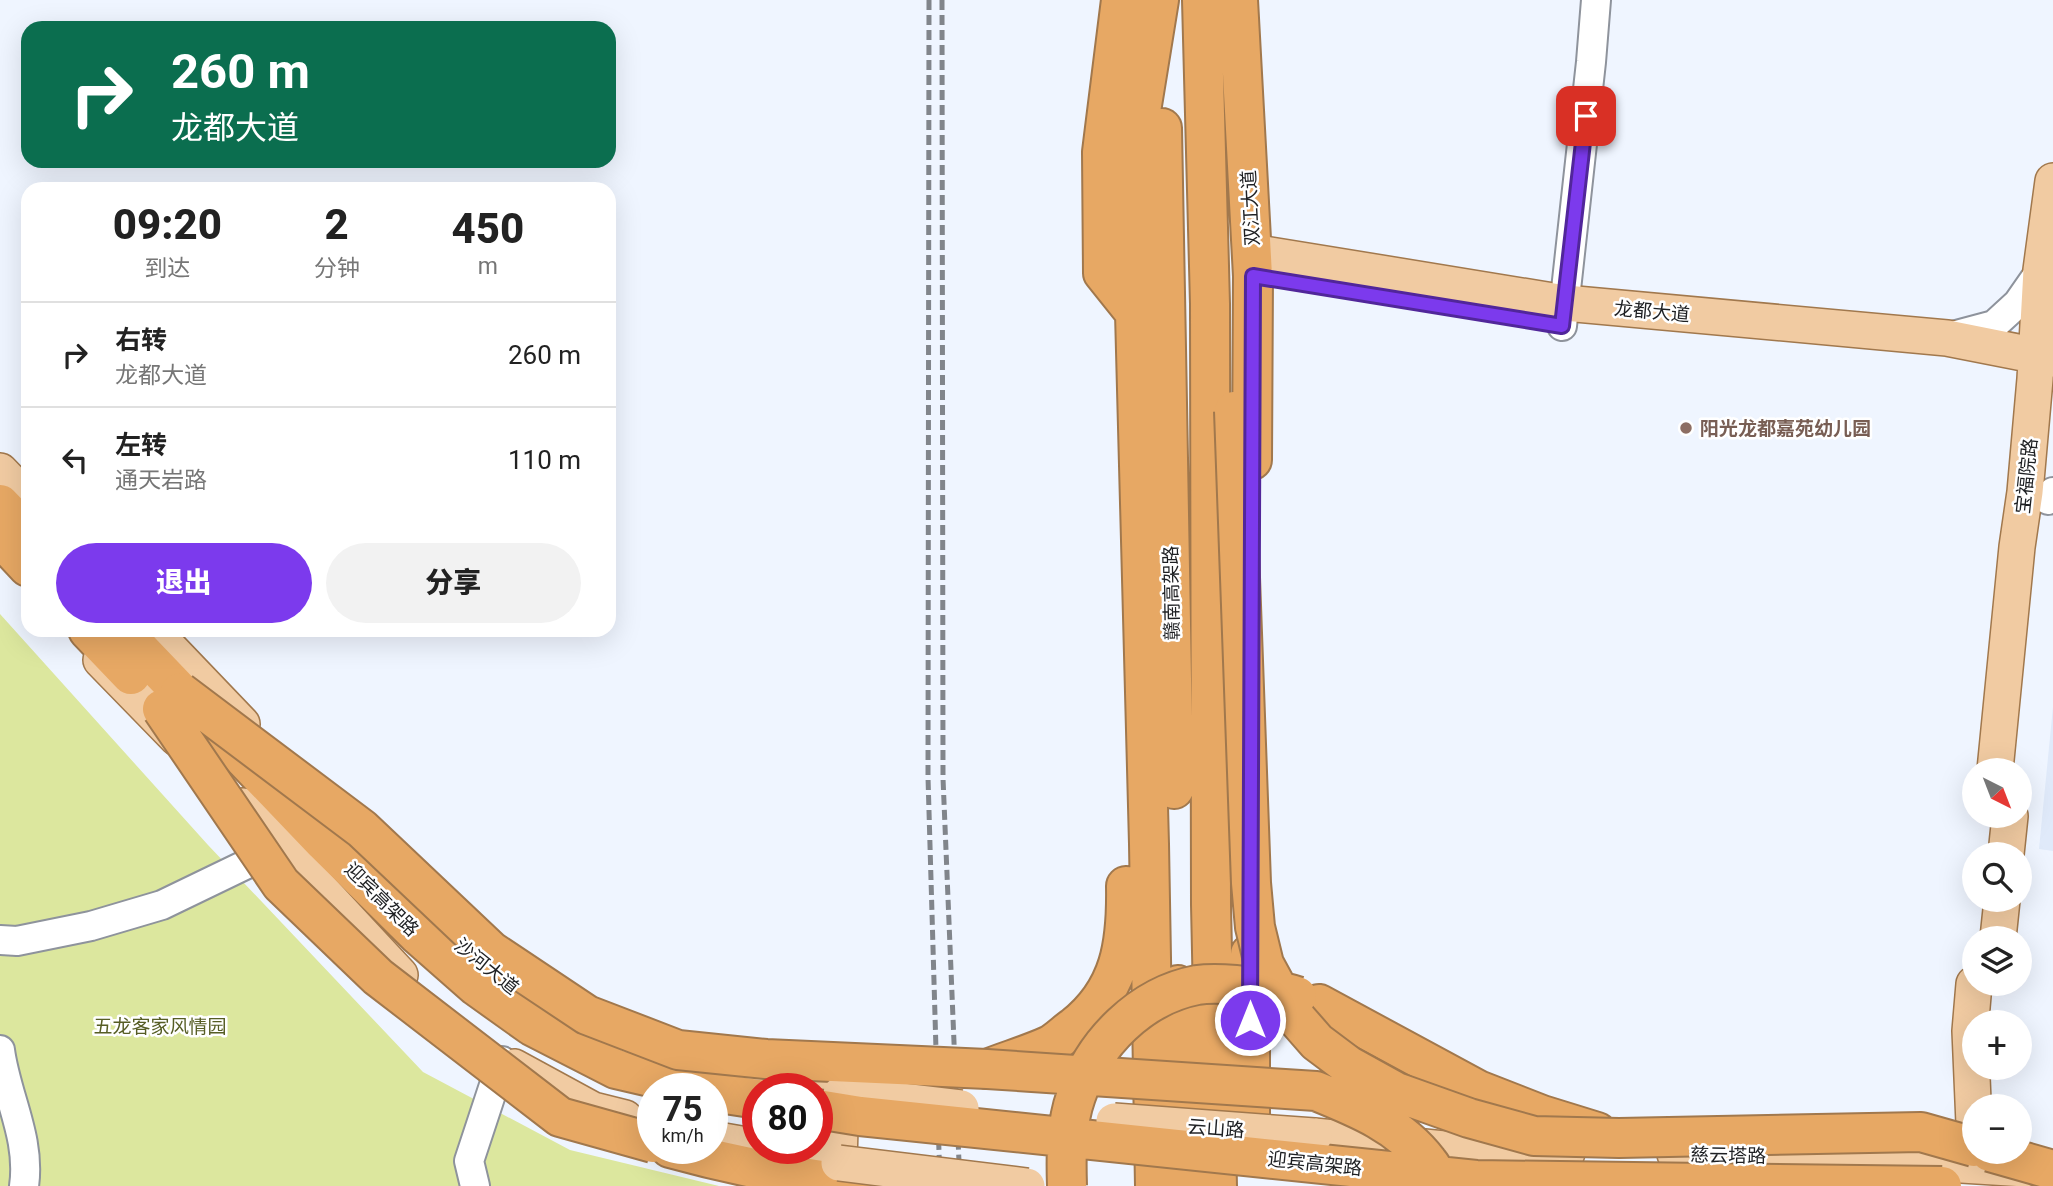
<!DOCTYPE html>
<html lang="zh">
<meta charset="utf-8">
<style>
body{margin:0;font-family:Roboto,"Noto Sans SC",sans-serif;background:#f2f2f2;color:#222;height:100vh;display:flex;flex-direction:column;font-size:26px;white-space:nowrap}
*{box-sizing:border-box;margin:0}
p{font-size:23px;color:#767676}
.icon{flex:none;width:38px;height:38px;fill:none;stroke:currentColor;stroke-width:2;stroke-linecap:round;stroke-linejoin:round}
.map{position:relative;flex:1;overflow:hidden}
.details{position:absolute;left:21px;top:182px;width:595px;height:455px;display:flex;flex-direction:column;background:#fff;border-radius:21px;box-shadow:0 7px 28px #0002}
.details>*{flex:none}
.banner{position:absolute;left:21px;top:21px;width:595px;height:147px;border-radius:21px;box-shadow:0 7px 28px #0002;background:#0b6e4f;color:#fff;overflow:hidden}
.needle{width:46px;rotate:138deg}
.buttons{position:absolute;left:1962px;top:758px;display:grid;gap:14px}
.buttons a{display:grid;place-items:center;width:70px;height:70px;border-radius:50%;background:#fff;box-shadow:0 7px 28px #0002;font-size:35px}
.speed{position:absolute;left:637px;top:1073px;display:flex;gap:14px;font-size:35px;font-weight:700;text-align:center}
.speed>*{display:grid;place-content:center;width:91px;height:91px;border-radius:50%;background:#fff;box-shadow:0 7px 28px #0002;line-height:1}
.speed small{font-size:18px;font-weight:400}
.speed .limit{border:10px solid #d22;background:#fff;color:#111}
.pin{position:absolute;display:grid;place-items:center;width:60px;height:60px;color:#fff;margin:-30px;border-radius:14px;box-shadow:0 4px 10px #0006}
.me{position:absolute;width:77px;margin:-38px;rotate:0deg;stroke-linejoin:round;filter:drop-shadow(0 0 5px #0008)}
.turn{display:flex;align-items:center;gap:24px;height:147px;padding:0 35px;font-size:32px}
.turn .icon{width:91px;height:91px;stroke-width:2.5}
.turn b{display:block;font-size:49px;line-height:60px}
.eta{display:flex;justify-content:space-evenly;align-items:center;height:119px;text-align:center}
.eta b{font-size:42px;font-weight:800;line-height:49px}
.cta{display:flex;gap:14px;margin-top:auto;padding:14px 35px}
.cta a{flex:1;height:80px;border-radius:42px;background:#7c3aed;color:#fff;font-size:28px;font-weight:800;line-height:80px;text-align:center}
.cta a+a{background:#f2f2f2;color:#222}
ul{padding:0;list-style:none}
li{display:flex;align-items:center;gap:21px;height:105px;padding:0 35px;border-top:2px solid #e0e0e0}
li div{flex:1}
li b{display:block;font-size:26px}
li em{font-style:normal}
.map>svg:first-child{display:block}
</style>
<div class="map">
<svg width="2053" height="1186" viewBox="0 0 2053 1186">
<rect width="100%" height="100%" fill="#eff5ff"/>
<!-- built -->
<path fill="#e0eafa" d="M2053 707V851L2039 849Z"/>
<!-- green -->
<path fill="#dce79e" d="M0 614 208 845 423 1072 570 1150 719 1186H0Z"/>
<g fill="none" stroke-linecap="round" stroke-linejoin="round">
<defs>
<path id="minor" d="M1562 326 1591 62 1596 0
M1949 337 1994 325 2018 303 2041 270
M2048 500 2053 492
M0 940 17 941 91 926 162 905 249 863
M0 1050C6 1096 31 1138 24 1186
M475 1186 469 1161 502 1061"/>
<path id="major" d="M1252 252 1565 303 1947 338 2053 359
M0 471 28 500
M152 630 242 724
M101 660 177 738
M1995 770 2017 547 2025 492 2035 379 2041 270 2053 181
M243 806 400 975
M2006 854 2010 816
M1998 938 2002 900
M479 962 501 980 580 1036 671 1067
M514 1067 593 1110 625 1118
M722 1076 805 1088
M1974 1124 1970 1031 1974 984
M1314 1136 1464 1151 1567 1153
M712 1139 758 1147
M761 1148 839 1163 841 1094 831 1092
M1675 1154 1834 1157 2025 1169"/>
<path id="highway" d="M1121 0 1102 152 1103 273 1135 313
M1202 0 1210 304 1211 905 1217 1186
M1238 0 1253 276 1252 460
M1162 128 1174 789
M0 504 28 533
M0 537 28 567
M88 630 131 675
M121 630 324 842 418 935 476 986 532 1026 616 1069 698 1088
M1178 985 1183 1186
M1319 1004 1478 1090 1542 1115 1597 1132
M987 1069C1007 1061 1028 1055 1048 1046 1057 1042 1065 1033 1074 1027 1121 990 1127 943 1126 886
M712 1092 758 1099
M1250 1131V954
M670 1148C735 1166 803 1179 870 1186
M1155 1186 1149 844 1135 313 1136 142 1159 0"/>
</defs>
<!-- minor casing -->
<use href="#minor" stroke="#8e939c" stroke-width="32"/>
<!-- major casing -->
<use href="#major" stroke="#a1784d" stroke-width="38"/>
<!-- highway casing -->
<use href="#highway" stroke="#a1784d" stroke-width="42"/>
<!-- minor -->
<use href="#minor" stroke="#fff" stroke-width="28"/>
<!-- major -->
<use href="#major" stroke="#f1cba2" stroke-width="35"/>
<!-- highway -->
<use href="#highway" stroke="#e7a864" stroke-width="38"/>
<!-- rail -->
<path stroke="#81858b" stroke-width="5" stroke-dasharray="10 5" stroke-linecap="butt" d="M929 0 928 777 940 1186
M942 0 943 778 960 1186"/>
<defs>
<path id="major-bridge" d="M841 1094 961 1108
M1114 1121 1314 1136
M839 1163 1027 1186"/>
<path id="highway-bridge" d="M1234 411 1251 883 1255 927 1264 964 1289 1010 1317 1042 1349 1066 1396 1092 1469 1118 1534 1136 1619 1138 1921 1132 1974 1147
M180 692 362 829 491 951 587 1015 678 1050 766 1059 987 1069 1316 1091C1358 1108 1400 1125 1428 1162 1434 1169 1438 1178 1442 1186
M162 709 281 884 378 977 560 1117 653 1143
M817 1109 860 1116 1476 1180 1942 1186
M1990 1152 2053 1170
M1067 1186C1066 1156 1066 1124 1076 1096 1094 1043 1140 996 1197 985 1217 982 1241 985 1261 988 1273 990 1286 992 1297 996"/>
</defs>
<!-- major-bridge casing -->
<use href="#major-bridge" stroke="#a1784d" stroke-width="38" stroke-linecap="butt"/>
<!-- highway-bridge casing -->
<use href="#highway-bridge" stroke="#a1784d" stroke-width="42" stroke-linecap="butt"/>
<!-- major-bridge -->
<use href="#major-bridge" stroke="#f1cba2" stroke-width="35"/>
<!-- highway-bridge -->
<use href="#highway-bridge" stroke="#e7a864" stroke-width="38"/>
</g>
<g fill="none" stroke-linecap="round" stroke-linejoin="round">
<defs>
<path id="route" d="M1250 1020 1253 276 1562 326 1586 116"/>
</defs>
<!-- route casing -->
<use href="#route" stroke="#51269a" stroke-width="18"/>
<!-- route -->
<use href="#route" stroke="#7c3aed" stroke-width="12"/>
</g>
<!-- markers -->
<circle fill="#8d6e63" stroke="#fff" stroke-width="2.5" cx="1686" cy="428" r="7"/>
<g text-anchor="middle" stroke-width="5" stroke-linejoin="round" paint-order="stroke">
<!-- street labels -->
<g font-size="19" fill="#1e2023" stroke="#fff">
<text transform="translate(1250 208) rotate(-93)" y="7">双江大道</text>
<text transform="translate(1652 311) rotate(5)" y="7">龙都大道</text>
<text transform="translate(2026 476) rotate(-84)" y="7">宝福院路</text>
<text transform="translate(1171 593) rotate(-91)" y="7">赣南高架路</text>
<text transform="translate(382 899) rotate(45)" y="7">迎宾高架路</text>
<text transform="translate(487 966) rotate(39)" y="7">沙河大道</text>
<text transform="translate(1216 1128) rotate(4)" y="7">云山路</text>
<text transform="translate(1728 1155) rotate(1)" y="7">慈云塔路</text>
<text transform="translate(1315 1163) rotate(6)" y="7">迎宾高架路</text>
</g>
<!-- education labels -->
<g font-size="19" font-weight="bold" fill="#785e54" stroke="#fff" text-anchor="start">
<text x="1700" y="435">阳光龙都嘉苑幼儿园</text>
</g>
<!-- park labels -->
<g font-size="19" fill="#565d24" stroke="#fff">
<text x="160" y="1033">五龙客家风情园</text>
</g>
</g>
</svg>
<div class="buttons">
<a><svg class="needle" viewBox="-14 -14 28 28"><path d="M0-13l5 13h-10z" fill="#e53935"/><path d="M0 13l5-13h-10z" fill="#767676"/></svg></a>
<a><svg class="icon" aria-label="search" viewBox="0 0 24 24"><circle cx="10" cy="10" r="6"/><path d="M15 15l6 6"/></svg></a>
<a><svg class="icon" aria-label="layers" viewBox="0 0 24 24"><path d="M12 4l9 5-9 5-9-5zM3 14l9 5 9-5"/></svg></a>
<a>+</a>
<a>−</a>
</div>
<div class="speed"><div>75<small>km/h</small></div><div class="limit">80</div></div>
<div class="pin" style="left:1586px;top:116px;background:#d93025"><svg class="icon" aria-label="arrive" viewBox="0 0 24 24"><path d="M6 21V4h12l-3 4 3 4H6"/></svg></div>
<svg class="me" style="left:1250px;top:1020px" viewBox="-20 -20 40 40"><circle r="17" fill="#7c3aed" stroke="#fff" stroke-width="3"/><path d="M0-11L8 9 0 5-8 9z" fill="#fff"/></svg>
<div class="banner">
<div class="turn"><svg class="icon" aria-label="right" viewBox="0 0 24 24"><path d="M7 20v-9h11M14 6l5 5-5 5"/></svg><div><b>260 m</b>龙都大道</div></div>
</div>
<section class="details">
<div class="eta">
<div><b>09:20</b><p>到达</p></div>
<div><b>2</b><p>分钟</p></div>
<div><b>450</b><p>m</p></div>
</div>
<ul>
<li><svg class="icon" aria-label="right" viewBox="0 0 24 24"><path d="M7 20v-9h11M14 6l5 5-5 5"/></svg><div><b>右转</b><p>龙都大道</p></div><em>260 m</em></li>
<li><svg class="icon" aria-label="left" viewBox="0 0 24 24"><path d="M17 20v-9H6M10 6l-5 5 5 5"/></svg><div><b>左转</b><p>通天岩路</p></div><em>110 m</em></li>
</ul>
<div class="cta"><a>退出</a><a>分享</a></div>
</section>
</div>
